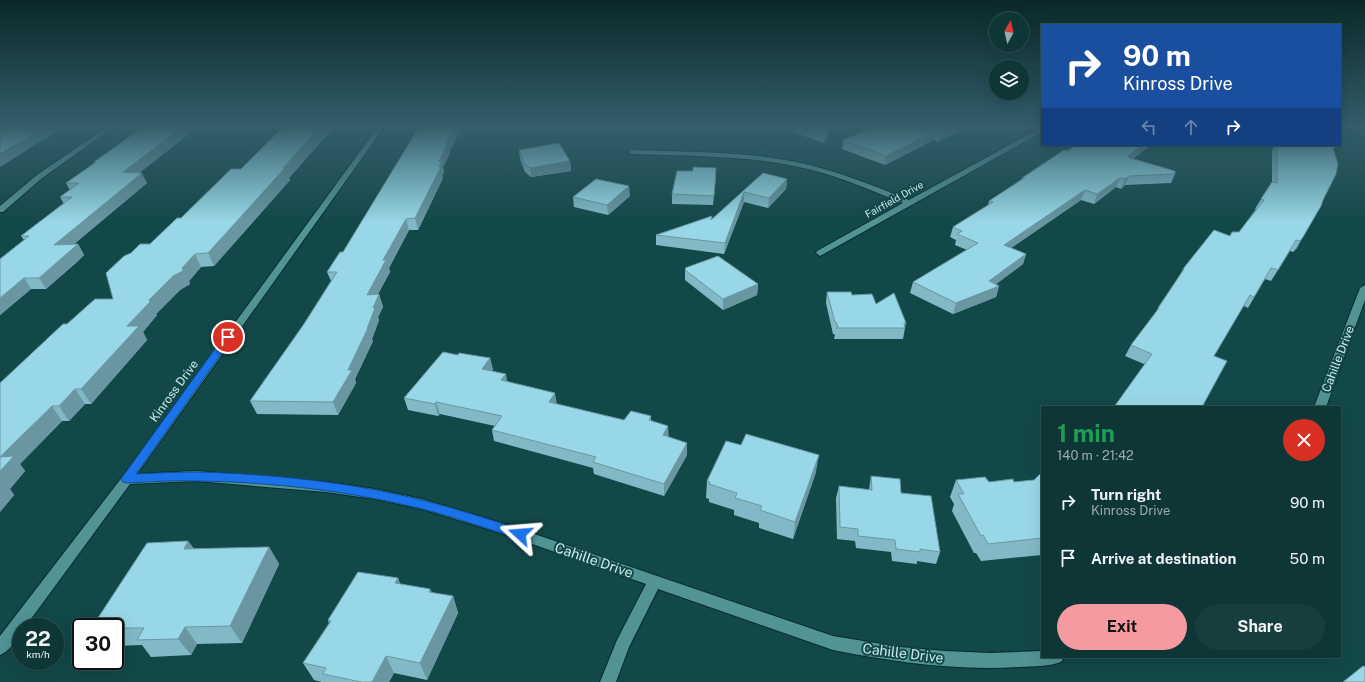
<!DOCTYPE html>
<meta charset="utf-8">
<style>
body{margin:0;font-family:"Public Sans",sans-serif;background:#173e3e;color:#f1f3f6;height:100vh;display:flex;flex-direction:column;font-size:15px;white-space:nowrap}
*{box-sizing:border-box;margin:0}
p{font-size:13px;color:#9babad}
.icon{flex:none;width:22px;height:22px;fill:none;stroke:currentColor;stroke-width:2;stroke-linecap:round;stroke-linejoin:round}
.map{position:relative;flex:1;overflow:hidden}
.details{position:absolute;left:1041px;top:406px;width:300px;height:252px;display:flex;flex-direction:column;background:#0e3636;border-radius:0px;box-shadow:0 4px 16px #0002,0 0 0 1px #2e5051}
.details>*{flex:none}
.hud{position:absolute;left:1041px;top:24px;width:300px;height:122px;border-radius:0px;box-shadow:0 4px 16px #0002,0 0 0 1px #2e5051;background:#1a4fa0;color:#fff;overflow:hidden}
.needle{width:26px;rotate:8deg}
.controls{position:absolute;left:989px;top:12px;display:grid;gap:8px}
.controls a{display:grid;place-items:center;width:40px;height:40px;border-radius:50%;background:#0e3636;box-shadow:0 4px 16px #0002,0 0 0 1px #2e5051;font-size:20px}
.speed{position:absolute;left:12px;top:618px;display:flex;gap:8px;font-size:20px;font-weight:700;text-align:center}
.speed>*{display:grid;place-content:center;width:52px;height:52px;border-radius:50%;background:#0e3636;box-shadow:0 4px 16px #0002,0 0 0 1px #2e5051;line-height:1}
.speed small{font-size:10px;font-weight:400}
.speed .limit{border:2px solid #111;border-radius:6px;background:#fff;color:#111}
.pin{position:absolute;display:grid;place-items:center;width:34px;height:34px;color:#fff;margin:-17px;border:2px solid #fff;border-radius:50%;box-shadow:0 1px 4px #0007}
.me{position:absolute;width:44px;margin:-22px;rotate:289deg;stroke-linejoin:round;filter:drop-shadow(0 0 3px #0008)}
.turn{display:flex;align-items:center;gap:14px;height:84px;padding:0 16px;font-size:18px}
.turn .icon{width:52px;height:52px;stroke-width:2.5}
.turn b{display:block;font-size:28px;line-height:34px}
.lanes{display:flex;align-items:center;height:38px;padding:0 16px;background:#0003;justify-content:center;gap:20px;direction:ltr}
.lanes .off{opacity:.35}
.round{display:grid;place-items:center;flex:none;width:42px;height:42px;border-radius:21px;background:#173e3e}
.summary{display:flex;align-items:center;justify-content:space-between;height:68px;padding:0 16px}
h1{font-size:24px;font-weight:700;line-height:30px;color:#1e9e55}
.primary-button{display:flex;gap:8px;margin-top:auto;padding:8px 16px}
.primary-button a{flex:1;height:46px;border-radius:24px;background:#f49aa0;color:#111;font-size:16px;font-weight:700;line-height:46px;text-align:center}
.primary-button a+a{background:#173e3e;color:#f1f3f6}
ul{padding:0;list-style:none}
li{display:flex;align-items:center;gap:12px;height:56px;padding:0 16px}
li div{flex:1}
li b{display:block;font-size:15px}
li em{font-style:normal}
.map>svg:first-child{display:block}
</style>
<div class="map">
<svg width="1365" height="682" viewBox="0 0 1365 682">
<rect width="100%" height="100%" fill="#134848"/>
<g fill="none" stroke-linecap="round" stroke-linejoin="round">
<defs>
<path id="minor" d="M107 127H114L42 178 3 212H0V206L37 175Z
M378 127H384L137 474 196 471 326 482 375 489 422 499 505 524 833 636 900 647 945 651 990 653 1042 651V657H1064L1061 662C1048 667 1033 666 1019 667 957 671 894 662 833 650L658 589 629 647 616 682H600L617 640 646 584 504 534 422 509 375 499 326 492 196 481 130 484 25 627H21C21 636 9 652 0 655V636L123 476Z
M1042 127V132L820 256 816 253 817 251 903 203C872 191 841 177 808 169 751 155 691 156 632 154L629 152 632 150C687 152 742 151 796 162 835 170 872 185 909 200Z
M1365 285V300L1326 407H1314L1360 288Z"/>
</defs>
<!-- minor casing -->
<use href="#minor" stroke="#072c2c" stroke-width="2"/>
<!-- minor -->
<use href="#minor" fill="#529394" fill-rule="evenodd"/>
</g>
<!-- wall -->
<path fill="#83b9c7" d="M143 127 139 173 147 183 74 244H78L84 255 77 262 46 289H31L0 315V259L24 240 21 236 64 204 60 197 70 190 66 183 95 163 94 162Z
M779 127H831L824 143Z
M967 127 938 142 934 140 885 165 842 149 843 140Z
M332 129 289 178 290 180 214 266 201 267 189 281 190 284 180 290 156 314 157 315 143 332 147 340 91 404H85L69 421H62L20 464 25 471 10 489 14 495 0 512 67 324 113 299 150 244 241 169Z
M1077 145H1151L1133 158 1175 174 1171 183 1125 185 1121 189 1116 187 1094 204 1081 200 1011 248 1026 254 1023 264 996 284 999 286 996 297 953 314 910 293 913 282 967 250 955 245 956 240 950 237 953 227 988 205 989 201 1021 181 1022 178Z
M1275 145H1336L1333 150 1338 164 1297 248 1293 252 1290 251 1271 281 1265 279 1248 308 1244 306 1144 364 1125 356 1131 345 1155 314 1158 308 1179 277 1183 269 1230 236 1239 232 1256 209H1255L1261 199 1272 182V151Z
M519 150 570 161 571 171 531 177 525 172 520 159Z
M450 151V153L443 167 444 172 442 176 443 178 418 230H409L389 268 390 272 378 294H379L383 307 378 317 379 320 372 339 373 341 355 379 356 383 338 415 257 414 250 401 304 324 331 281 327 272 343 252Z
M763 173 787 179 786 189 768 208 744 202 724 254 656 245V235L712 220Z
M716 177 713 205 672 204V194Z
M630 196 608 215 574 207 573 197Z
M685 268 758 284 757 295 723 310 685 280Z
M827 292 852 295 876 304 906 323 905 327V328L903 339H834L835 335 834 334H833L826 303Z
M458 355 490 358 493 370 492 371 507 382 557 404 624 420 651 416V421L687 455 664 496 594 474 593 468 494 441 492 430 495 426 440 414 438 416 408 410 404 398Z
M816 472 793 539 759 528V523L734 515V510L709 502V499L706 498 707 481Z
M871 476 901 493 940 552 936 564 917 561V564L892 561 891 552 856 548 855 541 837 539 836 498 839 486 869 490Z
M1042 477V555L981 561 976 553H974L952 511 954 504 950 497 956 480 989 482H1014L1034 480Z
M188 541 194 549 269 547 279 564 242 643 197 644 191 655 151 657 142 645 115 646V627Z
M398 578 400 584 430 589 432 593 453 596 458 613 427 680 394 673 389 682H322L314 680 303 663 329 623 328 620Z"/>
<!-- shaded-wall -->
<path fill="#6a96a2" d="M45 127H64L0 167V154Z
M183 127H198L128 182 123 172Z
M320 127H331L332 129 289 178 290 180 214 266 208 253Z
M455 127H462L450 151V153L443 167 444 172 442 176 443 178 418 230 415 218 446 143Z
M828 127H831L824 143 825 134Z
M952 127H967L938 142 940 133Z
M936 131 934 140 885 165 886 156Z
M1143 145H1151L1124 166 1127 157Z
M570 161 571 171 531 177 530 168Z
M716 168V177L713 205 714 196Z
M142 173 147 183 61 255 54 245Z
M1129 176 1125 185 1121 189 1125 179Z
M1120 178 1116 187 1094 204 1097 194Z
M787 179 786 189 768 208 769 198Z
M629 186 630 196 608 215 607 205Z
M1085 190 1081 200 1001 255 1004 245Z
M744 192V202L724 254 725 243Z
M406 219 409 230 389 268 390 272 371 307 367 295 383 260Z
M1303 237 1297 248 1293 252 1300 241Z
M78 244 84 255 46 289 39 278Z
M195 254 201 267 189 281 190 284 180 290 156 314 157 315 143 332 147 340 91 404 81 389 127 326 149 300 182 268Z
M1026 254 1023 264 987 291 999 286 996 297 953 314 956 303 989 281Z
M24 278 31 289 0 315V298Z
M758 284 757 295 723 310V299Z
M379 294 383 307 378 317 379 320 372 339 373 341 355 379 356 383 338 415 333 402 367 329 373 308Z
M490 358 493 370 485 381 482 369Z
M506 374 508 385 501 380Z
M75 389 85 404 69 421 59 406Z
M555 393 557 405 549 402Z
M436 402 440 414 438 416 435 404Z
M52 406 62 421 20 464 25 471 10 489 14 495 0 512V457Z
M668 426 669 438 663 435Z
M687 443V455L664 496V484Z
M819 455 816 472 793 539 795 522Z
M188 541 200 559 184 549Z
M269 547 279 564 242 643 230 626Z
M398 578 405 596 395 583Z
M453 596 458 613 427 680 420 663Z
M185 627 197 644 191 655 178 639Z
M386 656 394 673 389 682H372Z"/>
<!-- building -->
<path fill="#98d7e7" stroke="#6a96a2" d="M0 127H45L0 154Z
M143 127H183L123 172 142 173 54 245 78 244 39 278H24L0 298V259L29 236H21L72 197H60L79 183H66L96 162H94Z
M289 127H320L283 168H285L208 253 195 254 182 268 183 271 173 276 149 300 150 302 127 326H139L81 389H75L59 406H52L0 457V383L63 324H67L95 299H113L106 273 124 256 131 253 140 244H150L177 218H181L231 169H241L281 129H287Z
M419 127H455L446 143 448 142 439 161H442L439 167H441L415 218 406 219 383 260H386L367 295 379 294 373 308H375L367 329 368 328 348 370H352L333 402 250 401 304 324 337 272H327L340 252H343Z
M804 127H828L825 134Z
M875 127H952L940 133 936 131 886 156 843 140Z
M559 143 570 161 530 168 524 163 519 150Z
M1077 145H1143L1127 157 1175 171V174L1129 176 1125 179 1120 178 1097 194 1085 190 1004 245 1026 254 989 281 999 286 956 303 913 282 978 243 957 234 962 231 953 227 993 202 989 201 1024 178H1022L1064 150 1067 151Z
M1277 145H1332L1338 164 1336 174 1323 200 1321 206 1303 237 1300 241 1296 240 1278 270 1271 268 1254 297 1250 295 1214 356 1227 361 1202 407H1114L1152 354 1131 345 1159 308H1158L1184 269H1183L1214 230 1230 236 1232 232H1239L1264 200 1261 199 1272 182 1277 183Z
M693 167 716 168 714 196 672 194 677 171H693Z
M763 173 787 179 769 198 744 192 725 243 656 235 712 216 711 220Z
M596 179 629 186 607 205 573 197Z
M718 256 758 284 723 299 685 270 686 269 685 268Z
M827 292H851L852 295 872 294 876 304 894 293 906 323H904L905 328H836L838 327 836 322H835Z
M443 352 458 355 459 353 490 358 482 369 506 374 501 380 555 393 549 402 624 420 631 411 651 416 649 420 668 426 663 435 687 443 664 484 593 462 596 457 492 430 502 416 436 402 435 404 404 398Z
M746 434 819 455 795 522 760 510 762 506 735 498 737 493 709 484 710 482 707 481 726 441 741 445Z
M14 456 0 471V457Z
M1040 474 1042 477V538L988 544 983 535 981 536 958 494H964L956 480 985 477 989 482 1013 479 1014 482 1034 480Z
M871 476 900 479 901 493 931 496 940 552 920 549V552L896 549 895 540 858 536V529L840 527 839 486 872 490Z
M188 541 184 549 269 547 230 626 185 627 178 639 137 640 144 628H115V627H92L147 543Z
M358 572 398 578 395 583 430 589 429 592 453 596 420 663 386 656 372 682H361L323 674 326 668 303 663 331 621 328 620Z
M1363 666 1365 667V682H1343Z"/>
<!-- sky -->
<linearGradient id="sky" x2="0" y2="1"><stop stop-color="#0a2828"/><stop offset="0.57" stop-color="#335e6a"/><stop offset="1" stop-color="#335e6a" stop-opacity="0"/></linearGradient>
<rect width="1365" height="222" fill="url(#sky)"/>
<!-- route -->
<path fill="#1a73e8" stroke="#114b97" d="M225 335H228L233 337 136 474C156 473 177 472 197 472 272 474 349 482 422 500 455 508 487 519 520 529L524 531 526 534 524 538 520 539C487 529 455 517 422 509 350 491 271 482 197 481 174 480 150 482 127 483L123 482 121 479 123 476Z"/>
<g text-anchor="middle" stroke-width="4" stroke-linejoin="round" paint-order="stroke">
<!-- far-street labels -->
<g font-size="10" fill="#ccecec" stroke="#134848">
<text transform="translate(894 199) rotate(-29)" y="4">Fairfield Drive</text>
</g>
<!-- street labels -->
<g font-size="12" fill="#ccecec" stroke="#134848">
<text transform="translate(1338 359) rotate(-69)" y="4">Cahille Drive</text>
<text transform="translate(174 391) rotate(-54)" y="4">Kinross Drive</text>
</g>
<!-- near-street labels -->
<g font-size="14" fill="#ccecec" stroke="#134848">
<text transform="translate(594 560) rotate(19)" y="5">Cahille Drive</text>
<text transform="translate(903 653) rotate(7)" y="5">Cahille Drive</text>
</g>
</g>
</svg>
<div class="controls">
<a><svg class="needle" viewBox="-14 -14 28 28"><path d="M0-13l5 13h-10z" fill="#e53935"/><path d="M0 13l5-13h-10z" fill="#9babad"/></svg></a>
<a><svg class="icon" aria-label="layers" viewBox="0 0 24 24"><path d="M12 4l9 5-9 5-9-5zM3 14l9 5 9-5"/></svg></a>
</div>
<div class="speed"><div>22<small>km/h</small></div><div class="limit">30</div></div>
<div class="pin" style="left:228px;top:337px;background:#d93025"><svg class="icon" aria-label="arrive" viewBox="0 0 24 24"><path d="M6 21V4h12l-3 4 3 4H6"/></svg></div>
<svg class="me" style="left:520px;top:534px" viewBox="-20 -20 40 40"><path d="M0-17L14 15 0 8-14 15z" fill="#1a73e8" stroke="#fff" stroke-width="4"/></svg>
<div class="hud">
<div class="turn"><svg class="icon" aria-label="right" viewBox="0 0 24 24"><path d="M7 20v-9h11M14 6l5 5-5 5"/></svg><div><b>90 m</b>Kinross Drive</div></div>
<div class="lanes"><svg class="icon off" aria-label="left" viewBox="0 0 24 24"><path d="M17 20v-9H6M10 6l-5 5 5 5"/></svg><svg class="icon off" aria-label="ahead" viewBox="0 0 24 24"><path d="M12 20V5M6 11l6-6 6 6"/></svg><svg class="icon" aria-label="right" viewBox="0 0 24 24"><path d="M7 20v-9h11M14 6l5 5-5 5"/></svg></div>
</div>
<section class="details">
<div class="summary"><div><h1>1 min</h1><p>140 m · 21:42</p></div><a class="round" style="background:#d93025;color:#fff"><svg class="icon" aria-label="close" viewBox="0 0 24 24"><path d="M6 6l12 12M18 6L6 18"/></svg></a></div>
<ul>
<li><svg class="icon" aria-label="right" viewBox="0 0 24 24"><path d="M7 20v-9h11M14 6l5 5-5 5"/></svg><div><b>Turn right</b><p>Kinross Drive</p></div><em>90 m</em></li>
<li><svg class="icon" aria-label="arrive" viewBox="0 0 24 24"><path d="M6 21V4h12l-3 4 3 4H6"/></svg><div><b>Arrive at destination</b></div><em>50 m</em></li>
</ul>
<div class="primary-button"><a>Exit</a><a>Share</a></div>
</section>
</div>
